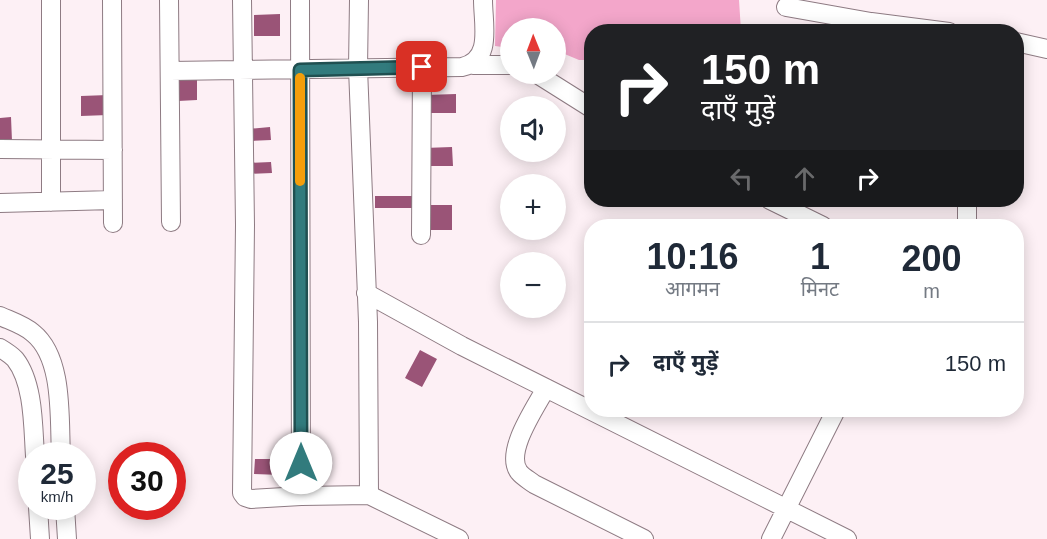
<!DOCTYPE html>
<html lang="hi">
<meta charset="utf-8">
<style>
body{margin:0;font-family:Helvetica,"Noto Sans Devanagari",sans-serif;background:#f2f2f3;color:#1f2937;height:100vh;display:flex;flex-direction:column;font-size:22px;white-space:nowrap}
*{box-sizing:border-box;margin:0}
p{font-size:20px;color:#747a83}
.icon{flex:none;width:33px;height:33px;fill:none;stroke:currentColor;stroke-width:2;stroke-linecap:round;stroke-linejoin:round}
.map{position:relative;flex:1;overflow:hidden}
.side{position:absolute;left:584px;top:219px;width:440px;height:198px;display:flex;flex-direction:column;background:#fff;border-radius:24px;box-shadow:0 3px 15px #0003}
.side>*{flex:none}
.hud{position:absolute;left:584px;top:24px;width:440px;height:183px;border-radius:24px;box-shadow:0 3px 15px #0003;background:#202124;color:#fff;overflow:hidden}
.needle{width:39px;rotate:359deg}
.tools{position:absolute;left:500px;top:18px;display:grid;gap:12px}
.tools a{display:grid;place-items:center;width:66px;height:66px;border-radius:50%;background:#fff;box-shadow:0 3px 15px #0003;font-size:30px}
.speed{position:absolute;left:18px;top:442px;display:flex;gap:12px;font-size:30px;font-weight:700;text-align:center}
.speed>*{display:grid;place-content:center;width:78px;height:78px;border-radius:50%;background:#fff;box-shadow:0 3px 15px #0003;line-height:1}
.speed small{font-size:15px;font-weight:400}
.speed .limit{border:9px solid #d22;background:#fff;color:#111}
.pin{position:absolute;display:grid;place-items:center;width:51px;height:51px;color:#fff;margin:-26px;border-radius:12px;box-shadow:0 3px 9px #0006}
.me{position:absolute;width:66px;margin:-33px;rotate:0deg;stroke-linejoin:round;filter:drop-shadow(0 0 4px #0008)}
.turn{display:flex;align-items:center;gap:21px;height:126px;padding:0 18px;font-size:27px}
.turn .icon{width:78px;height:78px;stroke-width:2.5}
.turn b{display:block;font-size:42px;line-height:51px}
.lanes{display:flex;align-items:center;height:57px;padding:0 18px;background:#0003;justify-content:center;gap:30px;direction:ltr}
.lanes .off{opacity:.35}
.eta{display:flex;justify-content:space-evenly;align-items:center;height:102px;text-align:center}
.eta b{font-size:36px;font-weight:700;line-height:42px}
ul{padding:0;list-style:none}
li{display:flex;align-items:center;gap:18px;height:84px;padding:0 18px;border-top:2px solid #e0e1e3}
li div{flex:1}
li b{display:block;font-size:22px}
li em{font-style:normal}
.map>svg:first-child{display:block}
</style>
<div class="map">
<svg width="1047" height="539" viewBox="0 0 1047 539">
<rect width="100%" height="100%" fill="#fdf0f5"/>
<!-- water -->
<path fill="#f3a6ca" d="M496 0H739L741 31 591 32V60H579L555 50V28H510V48L495 46Z"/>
<!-- building -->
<path fill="#9a5477" d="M280 14V36H254V15Z
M197 75V100L178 101 177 76Z
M456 94V113H426L425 95Z
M108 95V115L81 116V96Z
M11 117 12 141H0V118Z
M270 127 271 140 248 141 247 129Z
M452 147 453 166H424V148Z
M271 162 272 173 246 174 245 163Z
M375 196H414V208H375Z
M426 205H452V230H426Z
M420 350 437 359 422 387 405 378Z
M255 459H281V475L254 474Z"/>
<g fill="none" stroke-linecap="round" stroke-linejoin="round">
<defs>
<path id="minor" d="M51 0V202
M112 0 113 223
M169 0 171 222
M242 0 245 225 242 493 245 497 251 499 301 496 369 495 459 539
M300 0 301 496
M359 0 358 68 368 322 369 495
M786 7 871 22 949 32
M1016 42 1047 49
M473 65H510
M170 71 462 67C493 60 483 25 483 0
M537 74 591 108
M0 149 113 150
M770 200 823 226
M967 200V226
M0 203 113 200
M421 235 422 67
M366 293 462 346 847 539
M0 316C11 321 24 325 33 333 64 358 59 419 61 456
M0 348C5 351 11 355 15 359 34 383 33 427 35 456
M546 388C536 407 504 452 519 472 523 477 529 480 534 484L644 539
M38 507 40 539
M65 507 67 539
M771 539 836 410"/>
</defs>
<!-- minor casing -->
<use href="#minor" stroke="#8e7b83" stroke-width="20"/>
<!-- minor -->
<use href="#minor" stroke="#fff" stroke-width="18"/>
</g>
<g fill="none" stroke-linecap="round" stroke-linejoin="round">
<defs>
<path id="route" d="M301 463 300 70 422 67"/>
</defs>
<!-- route casing -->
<use href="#route" stroke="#205051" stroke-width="15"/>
<!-- route -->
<use href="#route" stroke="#327b7d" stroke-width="10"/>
<!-- slow -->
<path stroke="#f59e0b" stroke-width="10" d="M300 78V181"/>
</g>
</svg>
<div class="tools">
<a><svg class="needle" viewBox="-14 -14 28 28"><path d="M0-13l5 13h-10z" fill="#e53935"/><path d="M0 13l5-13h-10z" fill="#747a83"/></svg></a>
<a><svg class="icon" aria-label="sound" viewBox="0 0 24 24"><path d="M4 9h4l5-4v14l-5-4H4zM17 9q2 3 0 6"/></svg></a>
<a>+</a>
<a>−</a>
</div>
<div class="speed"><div>25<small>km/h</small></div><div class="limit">30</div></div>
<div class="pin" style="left:422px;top:67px;background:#d93025"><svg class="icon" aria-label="arrive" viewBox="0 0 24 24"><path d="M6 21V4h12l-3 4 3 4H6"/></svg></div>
<svg class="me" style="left:301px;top:463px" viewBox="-20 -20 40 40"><circle r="19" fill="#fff"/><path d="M0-13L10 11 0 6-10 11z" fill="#327b7d"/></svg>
<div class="hud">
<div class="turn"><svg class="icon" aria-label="right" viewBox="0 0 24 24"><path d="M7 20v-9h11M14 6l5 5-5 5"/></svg><div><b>150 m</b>दाएँ मुड़ें</div></div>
<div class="lanes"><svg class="icon off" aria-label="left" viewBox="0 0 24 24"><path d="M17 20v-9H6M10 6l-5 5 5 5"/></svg><svg class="icon off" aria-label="ahead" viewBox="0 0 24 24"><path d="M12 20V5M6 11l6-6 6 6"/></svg><svg class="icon" aria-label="right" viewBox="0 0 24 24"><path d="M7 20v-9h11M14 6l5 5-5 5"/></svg></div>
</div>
<section class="side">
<div class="eta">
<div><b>10:16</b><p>आगमन</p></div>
<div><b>1</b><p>मिनट</p></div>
<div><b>200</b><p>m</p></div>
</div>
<ul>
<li><svg class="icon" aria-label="right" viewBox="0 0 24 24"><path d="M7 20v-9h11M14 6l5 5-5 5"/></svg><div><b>दाएँ मुड़ें</b></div><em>150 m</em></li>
</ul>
</section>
</div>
